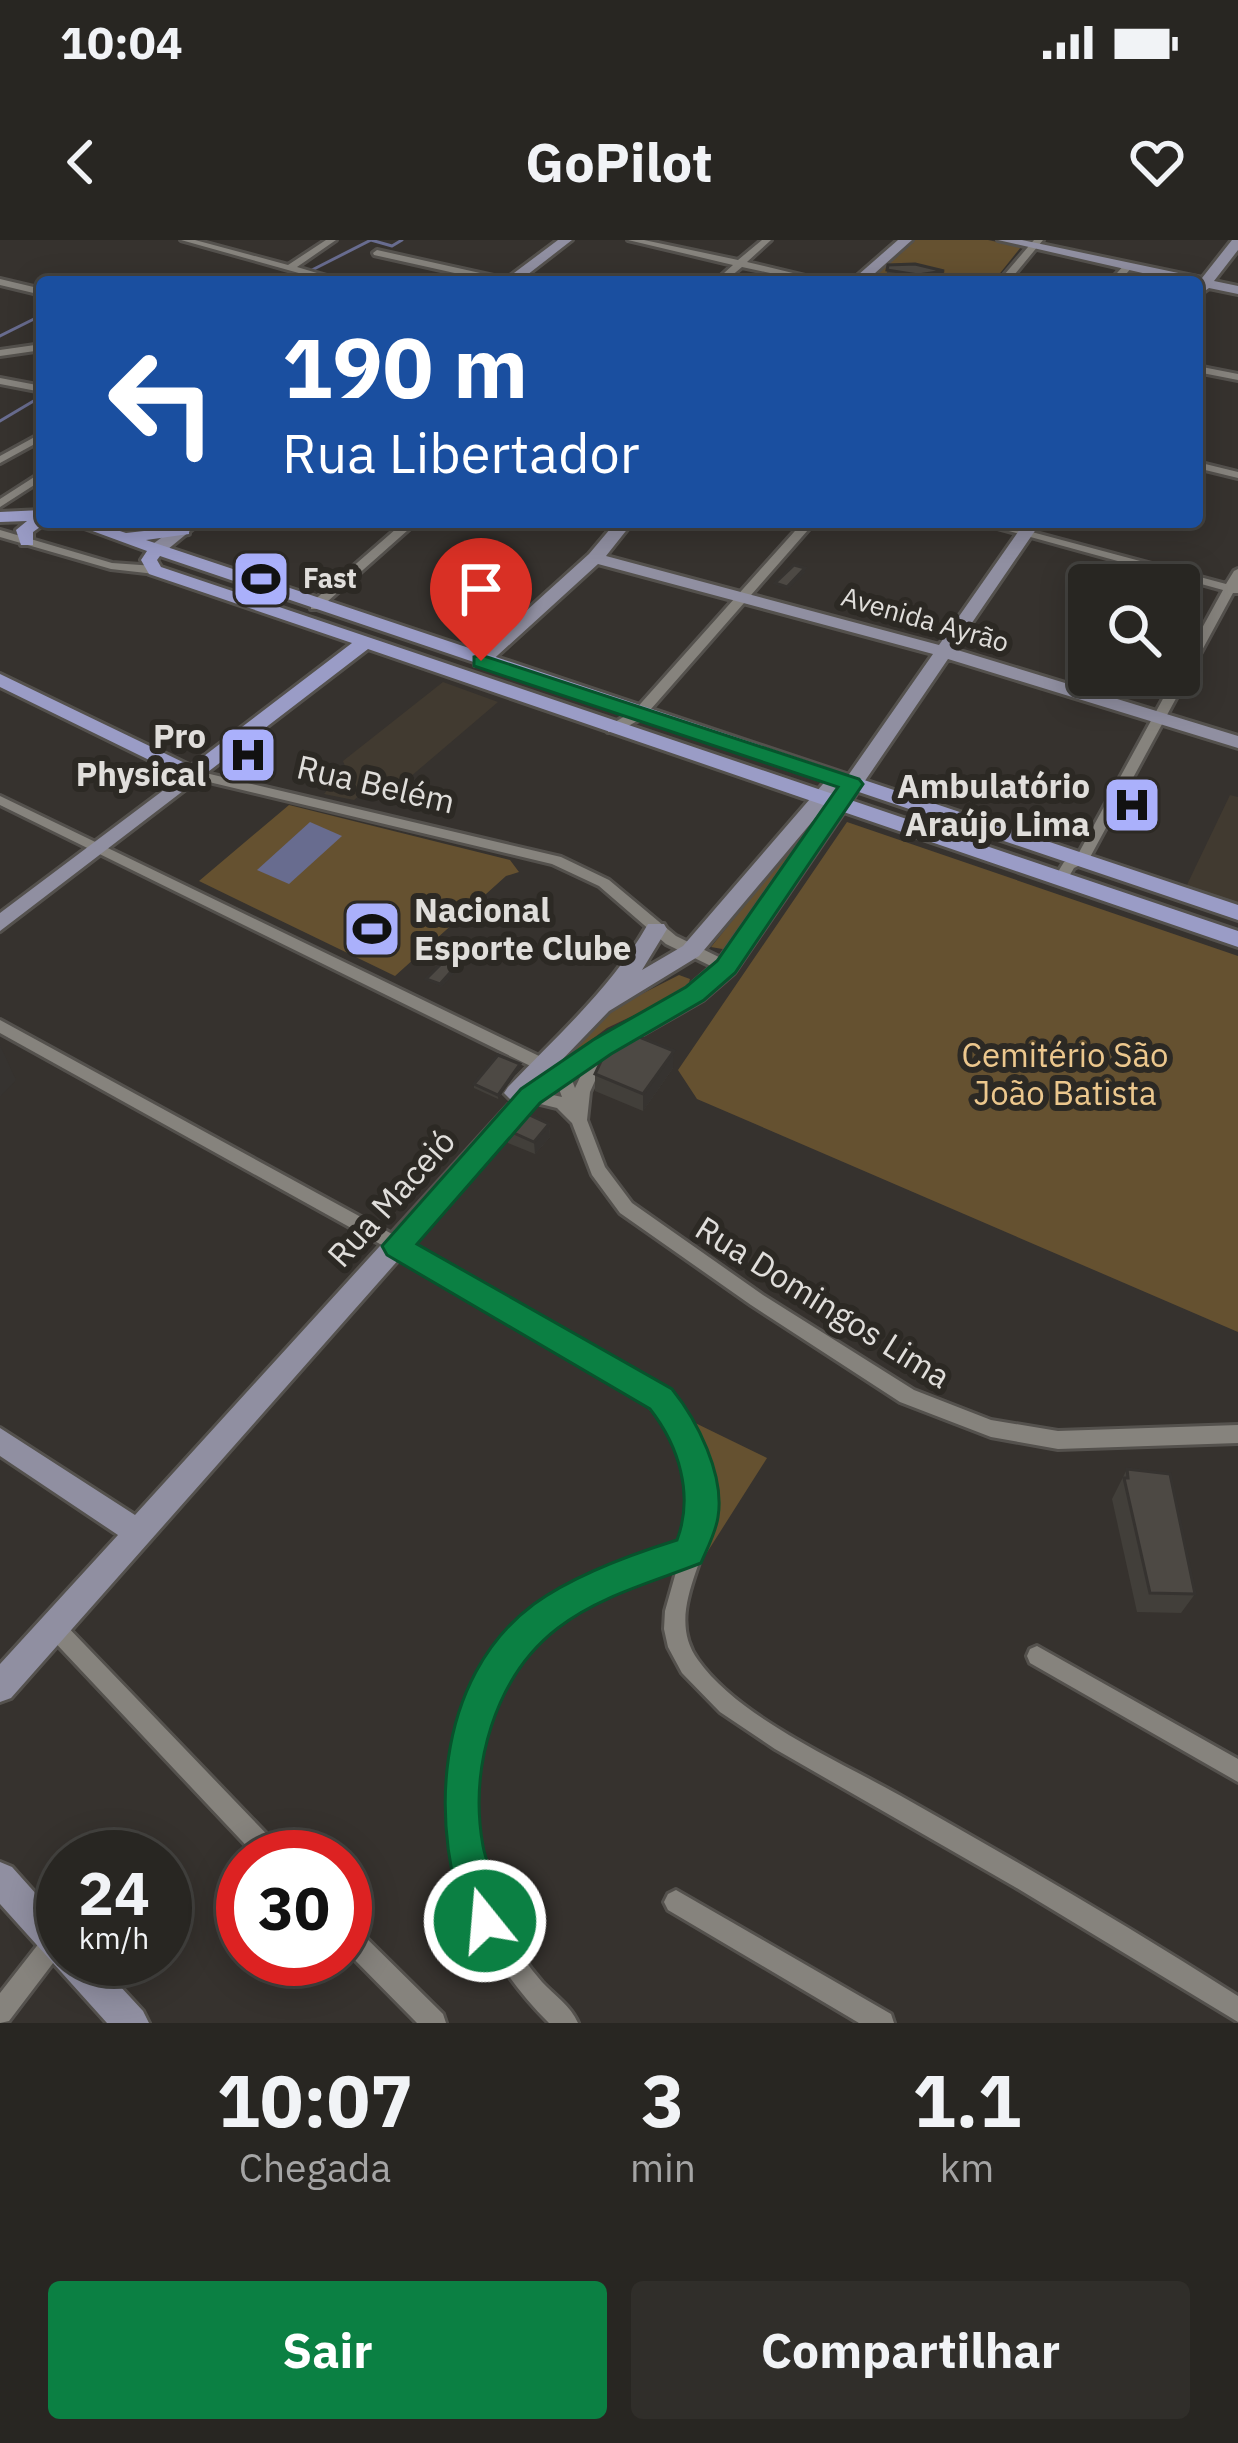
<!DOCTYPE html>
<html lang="pt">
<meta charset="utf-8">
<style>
body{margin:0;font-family:"IBM Plex Sans",sans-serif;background:#302e2a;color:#f1f3f6;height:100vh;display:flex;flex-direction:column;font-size:45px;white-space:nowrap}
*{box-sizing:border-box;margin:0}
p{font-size:39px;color:#a5a5a5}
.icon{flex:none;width:66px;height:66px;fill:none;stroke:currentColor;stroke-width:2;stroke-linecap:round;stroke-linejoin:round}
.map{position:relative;height:1783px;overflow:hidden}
.side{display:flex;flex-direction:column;background:#282622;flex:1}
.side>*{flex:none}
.guide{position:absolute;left:36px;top:36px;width:1167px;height:252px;border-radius:12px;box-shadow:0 6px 30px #0003,0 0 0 3px #444340;background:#1a4fa0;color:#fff;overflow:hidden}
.buttons{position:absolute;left:1068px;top:324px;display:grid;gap:24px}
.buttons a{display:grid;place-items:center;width:132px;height:132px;border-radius:12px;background:#282622;box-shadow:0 6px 30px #0003,0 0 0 3px #444340;font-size:60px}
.speed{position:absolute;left:36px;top:1590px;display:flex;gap:24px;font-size:60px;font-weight:700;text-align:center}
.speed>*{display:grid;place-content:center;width:156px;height:156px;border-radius:50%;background:#282622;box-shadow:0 6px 30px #0003,0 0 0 3px #444340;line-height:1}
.speed small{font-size:30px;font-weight:400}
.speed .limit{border:18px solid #d22;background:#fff;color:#111}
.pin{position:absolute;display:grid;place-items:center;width:102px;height:102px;color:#fff;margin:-123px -51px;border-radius:50% 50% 50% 0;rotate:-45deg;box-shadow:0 0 12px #0007}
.pin .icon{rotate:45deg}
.me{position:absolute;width:132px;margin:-66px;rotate:343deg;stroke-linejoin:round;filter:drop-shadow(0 0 9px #0008)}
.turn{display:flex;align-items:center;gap:42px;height:252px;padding:0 48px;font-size:54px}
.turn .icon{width:156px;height:156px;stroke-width:2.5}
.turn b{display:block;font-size:84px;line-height:102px}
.eta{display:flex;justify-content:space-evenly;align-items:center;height:204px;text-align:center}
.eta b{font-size:72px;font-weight:800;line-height:84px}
.primary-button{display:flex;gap:24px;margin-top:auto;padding:24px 48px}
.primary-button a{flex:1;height:138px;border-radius:12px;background:#0b8043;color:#fff;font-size:48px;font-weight:800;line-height:138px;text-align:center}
.primary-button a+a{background:#302e2a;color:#f1f3f6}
.status{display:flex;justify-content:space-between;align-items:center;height:84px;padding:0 60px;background:#282622;direction:ltr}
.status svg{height:33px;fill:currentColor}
header{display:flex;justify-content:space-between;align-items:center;height:156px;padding:0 48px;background:#282622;font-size:54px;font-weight:800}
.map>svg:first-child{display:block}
</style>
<div class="status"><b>10:04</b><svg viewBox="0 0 49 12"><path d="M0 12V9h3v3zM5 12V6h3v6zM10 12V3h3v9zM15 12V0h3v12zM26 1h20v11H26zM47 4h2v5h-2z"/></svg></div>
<header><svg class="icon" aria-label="back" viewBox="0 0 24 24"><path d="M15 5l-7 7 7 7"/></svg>GoPilot<svg class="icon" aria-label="heart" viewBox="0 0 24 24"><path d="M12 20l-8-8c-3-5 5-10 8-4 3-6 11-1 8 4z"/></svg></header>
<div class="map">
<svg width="1238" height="1783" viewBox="0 0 1238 1783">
<rect width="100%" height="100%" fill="#36322e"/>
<!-- built -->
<path fill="#413a30" d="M443 442 498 462 403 543 382 536 354 560 324 554 346 529 343 521Z
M1230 555 1238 557V669L1184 651Z"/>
<!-- green -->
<path fill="#655130" d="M913 0H988L1021 7 993 42H865Z
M289 565 510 620 519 632 506 636 395 736 199 641Z
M824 565 829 567 728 710 711 707Z
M847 582 1238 716V1092L697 859 678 830Z
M679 735 690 739 687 750 607 788 528 847 608 771Z
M687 1179 767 1218 687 1344 702 1227Z"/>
<!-- water -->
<path fill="#686c8f" d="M310 582 342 596 289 644 257 630Z"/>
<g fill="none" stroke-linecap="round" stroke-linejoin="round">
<!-- stream -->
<path stroke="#686c8f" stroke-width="3" d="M310 31 371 0 392 6 402 0
M256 42 296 33
M0 96 42 75
M0 181 42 156"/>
<defs>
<path id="street" d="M181 0H195L288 25 326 0H336L297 27 347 42H331Z
M628 0H644L738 20 762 0H771L747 22 830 42H812L742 27 724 42H714L733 25Z
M1034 0H1043L1015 34 1043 42 1011 39 1008 42H998Z
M377 10 507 39 512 42H495L374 15 373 13Z
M1125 24 1133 26 1119 42H1109Z
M0 39 42 49V55L0 45Z
M42 104V110L0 116V110Z
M1197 126 1238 134V140L1197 132Z
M0 138 42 146V152L0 144Z
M42 193V200L0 223V216Z
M1197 222 1238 232V238L1197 228Z
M42 232V240L0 267V259Z
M404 282H417L319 369H311V363Z
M803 282H815L644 477 618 492H608V486L634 471Z
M976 282H995L1226 344 1234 331 1238 329V353H1233L1088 621 1074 628 1065 643 1060 645 1053 640 1064 622 1076 618 1176 435H1179V430L1223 350Z
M0 290 112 323 155 326 161 330 155 334 111 329 0 297Z
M193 530 561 617 609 640 676 696 731 723 734 727 731 731H721L666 704 599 646 552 624 188 537V531Z
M0 556 568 830 575 848 596 803H608L610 807 590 852 587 880 605 927 632 963 763 1055 914 1150 991 1180 1058 1191 1238 1185V1203L1058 1209 991 1197 900 1162 751 1065 620 973 592 935 572 883 557 868 524 860 522 856 530 850 562 857 555 838 0 565Z
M0 780 392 994 394 1001 403 1002 639 1133C683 1167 721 1221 711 1281 704 1326 666 1376 698 1420 739 1478 839 1521 901 1556 1015 1620 1128 1686 1238 1756V1782L1015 1647 775 1509 720 1472 682 1433 668 1407 664 1389 665 1371 678 1325C628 1341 578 1361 539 1396 467 1460 459 1588 497 1672 508 1697 524 1721 542 1742 554 1755 571 1766 578 1783H549C464 1698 433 1596 467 1479 475 1451 487 1419 508 1398 555 1347 621 1323 685 1304 706 1236 679 1186 625 1145L391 1012 389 1005 380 1004 0 793Z
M54 1377 61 1380 281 1609 284 1617H257L47 1394 44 1387 47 1380Z
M1037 1406 1238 1519V1542L1030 1423 1027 1416 1030 1409Z
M676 1650 891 1774 894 1783H859L668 1670 664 1662 668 1654Z
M345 1681 353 1685 443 1774 446 1783H417L345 1710Z
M55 1689 63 1693V1710L9 1781 0 1783V1753L47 1693Z"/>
<path id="secondary" d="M558 0H572L518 42H502Z
M898 0H912L865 42H850Z
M998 0H1022L1202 38 1232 0H1238V10L1214 41 1238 46V54L1209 48 1199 55 1197 42H1182Z
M183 282H201L162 314H150V306Z
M616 282H633L606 316 939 405 1025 282H1041L954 409 1238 496V508L948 419 734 733 703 760 610 813 538 862 11 1458 0 1462V1424L118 1295 0 1216V1188L135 1275 512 861 504 853 508 847C559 794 612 747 648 684H664L667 689 642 730 683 706 829 537 836 535 845 540 933 414 598 324 487 425H475V417L589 314ZM832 558 718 721 687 748 555 827 609 771 699 716Z
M193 528 203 534 200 538 0 691V673Z
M0 1622 12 1627 63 1684V1719H95L143 1771 149 1783H107L0 1664Z"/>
<path id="primary" d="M42 270V282H47L33 292V305H21L16 290 27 281 0 282V272Z
M68 282H92L126 293 189 286V294L146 300 1238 665V680L160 316 157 320 161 327 1238 691V707L368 409 200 538H186L0 447V434L191 526 352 403 149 334 141 320 147 311Z"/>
</defs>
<!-- street casing -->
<use href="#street" stroke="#54514d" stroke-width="6"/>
<!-- secondary casing -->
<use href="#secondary" stroke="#54514d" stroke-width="6"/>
<!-- primary casing -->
<use href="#primary" stroke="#54514d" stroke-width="6"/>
<!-- street -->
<use href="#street" fill="#86837d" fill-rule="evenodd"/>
<!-- secondary -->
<use href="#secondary" fill="#908fa1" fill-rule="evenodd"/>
<!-- primary -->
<use href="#primary" fill="#9a9cc6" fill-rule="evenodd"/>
</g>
<!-- wall -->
<path fill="#423f3a" d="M888 25 943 38 914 42 886 38Z
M520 828 498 859 474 848V844Z
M673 828 643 871 595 851V834Z
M549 884 550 897 535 914 508 903 507 890Z
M1127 1229 1195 1354 1181 1373 1137 1372 1112 1259Z"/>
<!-- shaded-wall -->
<path fill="#363330" d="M944 31 943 38 917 42 918 35Z
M805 328V333L786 351 787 347Z
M457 725 458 729 440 749V744Z
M0 805 16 840 0 857Z
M674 811 673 828 643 871V854Z
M520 824V828L498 859V855Z
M549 884 550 897 535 914 534 902Z"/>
<!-- building -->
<path fill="#4d4944" stroke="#363330" stroke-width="3" d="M915 24 944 31 918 35 887 30 888 25Z
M794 325 805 328 787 347 775 343Z
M445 720 457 725 440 744 426 739Z
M627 792 674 811 643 854 595 834 610 802Z
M498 815 520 824 498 855 474 844Z
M523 872 549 884 534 902 507 890Z
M1127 1229 1170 1234 1195 1354 1150 1353 1124 1238H1128Z"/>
<!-- route -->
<path fill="#0b8043" stroke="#07532c" stroke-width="3" d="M481 415 859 539 863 544 735 733 704 760 611 814 540 863 417 1004 672 1149C697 1180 725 1235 718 1277 716 1292 707 1309 701 1323 653 1342 599 1356 558 1388 494 1437 469 1529 483 1606 488 1634 510 1667 498 1695L485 1700 471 1695C427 1589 434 1438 534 1364 574 1335 629 1315 677 1300 694 1255 679 1206 650 1169L387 1015 382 1006 521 849 593 800 686 747 717 721 838 547 474 426V417Z"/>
<!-- icons -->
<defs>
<symbol id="stadium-square" viewBox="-11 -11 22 22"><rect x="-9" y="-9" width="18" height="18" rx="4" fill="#aab0fb" stroke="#2c2924"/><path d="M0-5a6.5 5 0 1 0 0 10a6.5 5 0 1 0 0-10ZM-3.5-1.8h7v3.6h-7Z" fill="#111"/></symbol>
<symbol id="hospital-square" viewBox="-11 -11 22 22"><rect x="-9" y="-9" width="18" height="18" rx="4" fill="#aab0fb" stroke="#2c2924"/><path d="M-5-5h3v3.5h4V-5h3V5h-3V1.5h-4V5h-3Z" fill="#111"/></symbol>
</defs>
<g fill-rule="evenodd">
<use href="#stadium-square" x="228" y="306" width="66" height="66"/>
<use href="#hospital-square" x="215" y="482" width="66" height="66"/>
<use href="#hospital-square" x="1099" y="532" width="66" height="66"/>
<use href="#stadium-square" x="339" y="656" width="66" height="66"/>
</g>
<g text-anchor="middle" stroke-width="12" stroke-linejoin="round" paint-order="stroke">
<!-- far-poi labels -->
<g font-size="27" font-weight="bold" fill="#e0dedb" stroke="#2c2924" text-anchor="start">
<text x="303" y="348">Fast</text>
</g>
<!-- far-street labels -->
<g font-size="27" fill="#e0dedb" stroke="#2c2924">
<text transform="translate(925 380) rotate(16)" y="9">Avenida Ayrão</text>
</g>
<!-- poi labels -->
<g font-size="33" font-weight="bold" fill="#e0dedb" stroke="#2c2924" text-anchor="end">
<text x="206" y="508">Pro<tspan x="206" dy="38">Physical</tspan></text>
<text x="1090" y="558">Ambulatório<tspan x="1090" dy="38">Araújo Lima</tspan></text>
<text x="414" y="682" text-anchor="start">Nacional<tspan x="414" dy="38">Esporte Clube</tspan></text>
</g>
<!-- street labels -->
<g font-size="33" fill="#e0dedb" stroke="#2c2924">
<text transform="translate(376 544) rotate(13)" y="12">Rua Belém</text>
<text transform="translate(391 958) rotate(-48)" y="12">Rua Maceió</text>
<text transform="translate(823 1062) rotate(32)" y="12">Rua Domingos Lima</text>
</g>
<!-- park labels -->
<g font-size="33" fill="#ecc78d" stroke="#2c2924">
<text x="1065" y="827">Cemitério São<tspan x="1065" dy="38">João Batista</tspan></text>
</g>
</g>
</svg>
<div class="buttons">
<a><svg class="icon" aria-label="search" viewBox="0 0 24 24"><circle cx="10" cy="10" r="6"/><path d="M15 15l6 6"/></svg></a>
</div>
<div class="speed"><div>24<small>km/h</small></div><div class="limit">30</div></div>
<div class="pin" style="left:481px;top:421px;background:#d93025"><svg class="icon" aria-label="arrive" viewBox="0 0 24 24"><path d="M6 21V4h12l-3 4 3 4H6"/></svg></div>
<svg class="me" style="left:485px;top:1681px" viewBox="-20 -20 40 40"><circle r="17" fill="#0b8043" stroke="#fff" stroke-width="3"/><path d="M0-11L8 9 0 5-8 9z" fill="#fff"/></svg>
<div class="guide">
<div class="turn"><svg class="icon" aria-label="left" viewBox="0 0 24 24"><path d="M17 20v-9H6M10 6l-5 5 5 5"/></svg><div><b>190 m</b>Rua Libertador</div></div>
</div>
</div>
<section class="side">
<div class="eta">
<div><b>10:07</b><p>Chegada</p></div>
<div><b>3</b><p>min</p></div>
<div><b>1.1</b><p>km</p></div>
</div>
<div class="primary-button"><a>Sair</a><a>Compartilhar</a></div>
</section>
